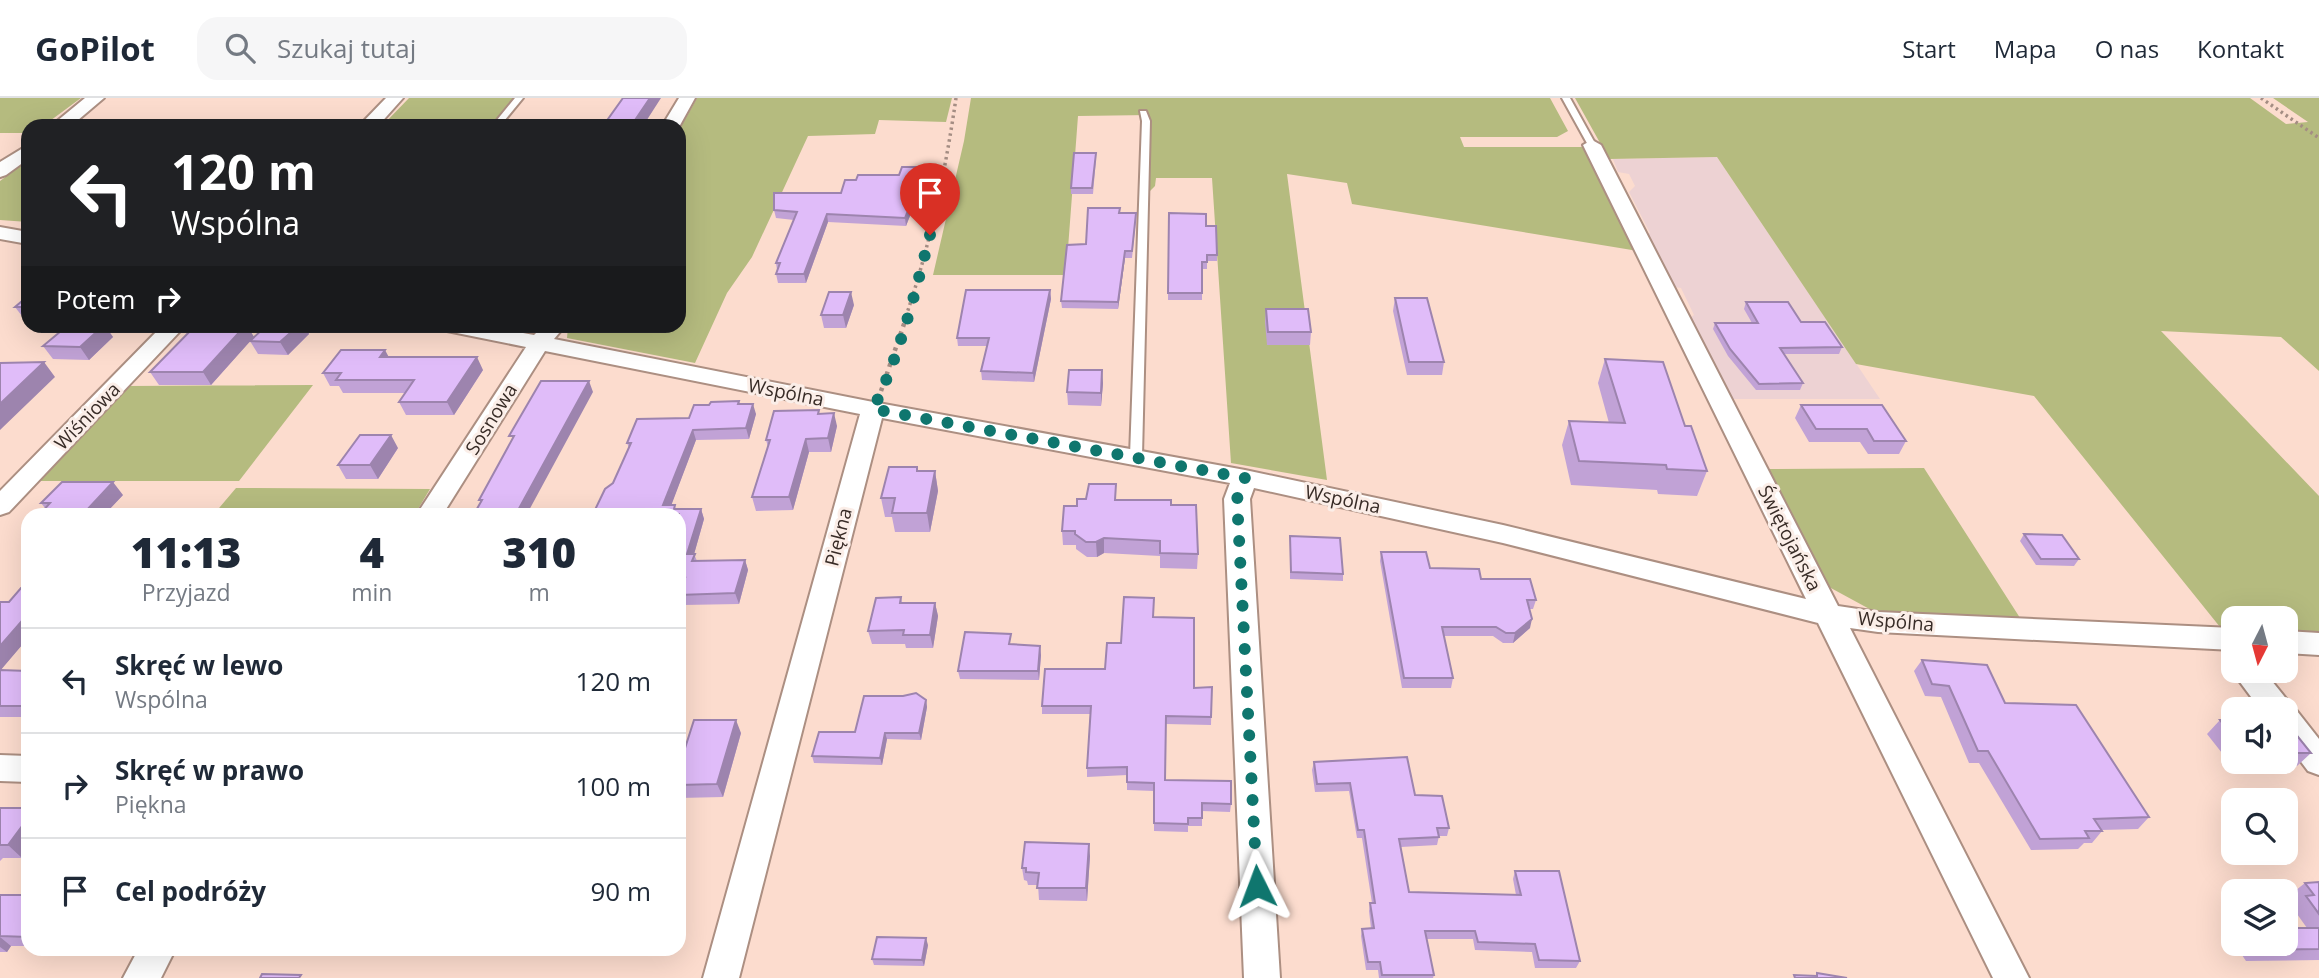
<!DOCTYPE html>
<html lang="pl">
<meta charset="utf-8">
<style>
body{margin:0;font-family:"Open Sans",sans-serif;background:#f6f6f7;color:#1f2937;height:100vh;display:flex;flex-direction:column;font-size:26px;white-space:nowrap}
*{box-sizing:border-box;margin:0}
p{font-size:23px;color:#747a83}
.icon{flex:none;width:38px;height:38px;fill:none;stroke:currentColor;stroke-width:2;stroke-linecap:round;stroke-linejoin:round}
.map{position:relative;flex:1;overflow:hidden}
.drawer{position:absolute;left:21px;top:410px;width:665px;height:448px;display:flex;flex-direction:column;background:#fff;border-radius:21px;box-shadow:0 7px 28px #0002}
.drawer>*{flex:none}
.top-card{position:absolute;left:21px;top:21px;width:665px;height:214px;border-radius:21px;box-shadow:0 7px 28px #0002;background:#202124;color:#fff;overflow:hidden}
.needle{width:46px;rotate:186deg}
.fabs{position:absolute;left:2221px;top:508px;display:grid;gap:14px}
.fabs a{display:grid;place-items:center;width:77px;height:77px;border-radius:14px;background:#fff;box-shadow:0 7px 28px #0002;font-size:35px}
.pin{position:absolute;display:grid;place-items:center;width:60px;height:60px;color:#fff;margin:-72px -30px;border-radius:50% 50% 50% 0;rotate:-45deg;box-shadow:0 0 7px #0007}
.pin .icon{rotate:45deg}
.me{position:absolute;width:77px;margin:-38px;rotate:357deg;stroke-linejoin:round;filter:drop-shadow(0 0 5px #0008)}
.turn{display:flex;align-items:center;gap:24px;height:147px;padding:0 35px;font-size:32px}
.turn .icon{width:91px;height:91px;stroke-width:2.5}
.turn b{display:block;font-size:49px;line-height:60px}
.then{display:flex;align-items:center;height:66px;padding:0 35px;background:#0003;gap:14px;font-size:26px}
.eta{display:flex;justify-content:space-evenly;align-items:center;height:119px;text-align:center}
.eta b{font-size:42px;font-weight:800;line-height:49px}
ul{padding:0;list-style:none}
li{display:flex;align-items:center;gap:21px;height:105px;padding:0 35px;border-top:2px solid #e0e1e3}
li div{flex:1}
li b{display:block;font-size:26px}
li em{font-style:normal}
header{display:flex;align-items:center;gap:42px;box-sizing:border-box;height:98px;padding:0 35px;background:#fff;border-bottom:2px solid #e0e1e3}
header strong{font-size:33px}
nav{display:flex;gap:38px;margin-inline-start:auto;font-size:24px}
.search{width:490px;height:63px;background:#f6f6f7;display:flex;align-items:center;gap:18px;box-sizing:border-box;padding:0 24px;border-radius:21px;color:#747a83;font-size:26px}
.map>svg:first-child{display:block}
</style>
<header>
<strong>GoPilot</strong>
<div class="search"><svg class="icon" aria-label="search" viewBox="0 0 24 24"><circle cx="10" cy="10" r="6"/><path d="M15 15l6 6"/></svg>Szukaj tutaj</div>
<nav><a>Start</a><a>Mapa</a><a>O nas</a><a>Kontakt</a></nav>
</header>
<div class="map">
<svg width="2319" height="880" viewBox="0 0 2319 880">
<rect width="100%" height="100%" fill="#fcdcce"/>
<!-- industrial -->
<path fill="#edd2d3" d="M1717 59 1880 301H1731L1689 221 1694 217 1681 190 1674 189 1644 136 1650 135 1629 94 1635 88 1629 76 1618 74 1613 61Z"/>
<!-- green -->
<path fill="#b5bb7f" d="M0 0H81L43 28H28V35H0Z
M409 0H514L491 28H382Z
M697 0H952L946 24 879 22 875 36 808 38 752 159 727 195 695 265 567 240 568 228H679V32Z
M971 0H1550L1568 33 1557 39H1460L1464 49H1587L1638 153 1352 106 1347 85 1287 76 1327 382 1231 365 1212 80H1156L1155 88 1149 94V17L1078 18 1066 177H933L964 43Z
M1575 0H2250L2286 26 2308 24 2273 0H2319V273L2281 239 2161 233 2319 398V535L2286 533V520H2233V530L2220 529 2034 298 1856 266 1717 59 1609 61Z
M28 62V124L0 122V83Z
M313 287 239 383H38L129 288Z
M1924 370 2022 523 1875 514 1829 489 1767 371Z
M236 390 430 391 415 416H214Z"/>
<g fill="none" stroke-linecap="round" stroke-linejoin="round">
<defs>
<path id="lane" d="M515 0H523L500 28H492Z
M1562 0H1570L1596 47 1595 49 1588 47Z
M1140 13H1146L1150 23 1142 358 1136 362 1130 358 1142 23Z"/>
<path id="street" d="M85 0H104L71 28H51Z
M386 0H403L378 28H359Z
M679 0H695L679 29 662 28Z
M1592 42 1601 47 1838 508 1878 514 2233 530V552L1878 534 1850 530 2029 880H1993L1818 525 1503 445 1254 390 1250 401 1280 880H1244L1224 401 1230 385 882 320 739 880H703L860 316 545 253 443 416H417L526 249 447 233 444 228H486L534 237 543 228H565L554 241 873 304 1245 372 1503 427 1806 501 1583 47Z
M28 47V61L6 77 0 79V64Z
M0 129 28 134V146L0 141Z
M162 228H185L9 414 0 417V393Z
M2286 533 2319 535V557L2286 555Z
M2233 569V572H2263L2288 603 2292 612 2297 613 2319 641V677L2308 673 2286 644V611H2260L2231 572Z
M0 657 28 658V684L0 683Z
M139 850H176L161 880H123Z"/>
</defs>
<!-- lane casing -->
<use href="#lane" stroke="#ac8f82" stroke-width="4"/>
<!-- street casing -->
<use href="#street" stroke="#ac8f82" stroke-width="4"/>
<!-- path-far1 -->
<path stroke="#a48d83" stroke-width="3.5" stroke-dasharray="2.5 3.5" stroke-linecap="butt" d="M2261 0 2319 40
M904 224C929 152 945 76 956 0"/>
<!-- path -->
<path stroke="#a48d83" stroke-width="4.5" stroke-dasharray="3.5 5" stroke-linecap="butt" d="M881 293 905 223"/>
<!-- lane -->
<use href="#lane" fill="#fff" fill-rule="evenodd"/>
<!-- street -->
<use href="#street" fill="#fff" fill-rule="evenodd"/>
</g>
<!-- wall -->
<path fill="#c1a2d6" d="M1096 61 1093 96H1071V90Z
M926 77 906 128 828 124 806 185H778L776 176 777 172 776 165 794 122 776 120 774 112 841 95 856 82Z
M1119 115H1136V121L1132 160H1125L1118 211 1062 210 1061 203 1086 146Z
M1169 115 1206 128 1217 157V163H1207V171H1202V202H1168Z
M1050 192 1051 201 1034 284 982 282 981 273 987 248H958L957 240Z
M28 198V222H25L15 209Z
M1395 200 1444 264 1442 277H1407L1393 213Z
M1746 204 1801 224 1842 249 1839 256H1784L1803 285 1800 292H1756L1728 258 1713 231 1715 225H1752L1744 211Z
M854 207 846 230H824L821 217Z
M1266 211 1311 234 1310 247H1267L1265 224Z
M67 228H105L113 239 89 262 53 261 43 248Z
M195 228H247L254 239 266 228H305L309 236 288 257 258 256 250 243 211 287H159L150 274Z
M388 259 483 272 454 317H406L399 304 405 295H343L339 288H330L323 275Z
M1605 261 1685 328 1707 373 1697 398 1658 396 1657 392 1571 387 1562 347 1569 323 1609 325 1598 285Z
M1103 285 1101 308 1068 307 1067 294Z
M739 303 740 306 756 316 749 341 696 342 671 407 677 411H701L704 421 694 456 697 463 745 462 748 472 739 506 683 507 679 497 681 491H679V416L613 385 629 350 627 345 689 320 709 307Z
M1801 307 1906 343 1899 356H1868L1860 344H1809L1795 320Z
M819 312V316L837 328 831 354H809L793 412 756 413 752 399 768 349 766 342Z
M398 350 378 381H346L338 367Z
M918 373H935L938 393 930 434H895L892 419H885L881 400Z
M123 397 105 416H45L42 414 45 410 41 405Z
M1116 402 1171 407 1198 456 1197 471 1160 470V458L1104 455 1097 459H1087L1076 451V447H1063L1062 433 1077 408Z
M2024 436 2079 461 2074 468 2036 467 2020 443Z
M1290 438 1343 476V483L1290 481Z
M1381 454 1430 470 1481 481 1536 502 1533 511H1530V530L1513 545H1503L1493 538H1444L1453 580 1451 590H1402L1380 463Z
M28 490V540L0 572 28 573V619H0V504H9Z
M901 499 902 505H935L938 518 933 550H906L905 546H872L868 533Z
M1154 519 1194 590 1212 589 1211 627 1166 626V682L1231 706 1230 714 1202 713V728H1188V734L1154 733V693L1127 692V677L1087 679V670L1090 616H1042V608L1105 571 1121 545Z
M1012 546 1041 557 1039 582 960 581 958 573Z
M1922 562 2005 605 2149 719 2138 731 2101 732 2102 733 2092 745H2084L2078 751 2031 752 1979 665H1969L1941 599 1925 598 1914 573Z
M926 602 927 609 921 642 887 641 882 667 814 665 812 658 855 634Z
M2220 622H2233V663H2286V624L2311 655 2297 668 2233 669 2207 636Z
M741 635 723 699 679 700V669Z
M1314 664 1415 697 1449 730 1447 738H1439L1437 747 1401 749 1409 794 1516 797 1513 781 1515 773 1580 863 1576 870H1535L1532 854 1475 852 1473 841H1426L1434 877 1433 880H1379L1378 872H1366L1361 838 1362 831 1371 830 1369 813 1370 805H1372L1362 740H1357L1349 693 1315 694 1312 672Z
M0 710 22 760H3L0 763Z
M1090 758 1087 803 1039 802 1038 787H1028L1027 783 1024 782 1022 770Z
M2319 784V862L2246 863 2234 845H2286L2307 830 2292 809 2297 804 2291 796 2305 785Z
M0 797H28V848H11L7 854H0Z
M928 847 924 868 874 867 872 861Z"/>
<!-- shaded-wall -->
<path fill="#9d84ae" d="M650 0H661L643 28H631Z
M925 69 926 77 906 128 905 120Z
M827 116 828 124 806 185 804 176Z
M1125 153V160L1118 211V204Z
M1050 192 1051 201 1034 284 1033 275Z
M851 194 854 207 846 230 843 217Z
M103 228H105L113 239 89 262 80 249Z
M245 228H247L254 239 211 287 203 274Z
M298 228H305L309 236 288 257 280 244Z
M385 252 392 265 380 259Z
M477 259 483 272 454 317 447 304Z
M44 264 55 279 0 332V306Z
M1102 272 1103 285 1101 308V295Z
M589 283 593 294 527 416H516Z
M753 306 756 316 749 341 746 330Z
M834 315 837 328 831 354 828 340Z
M693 332 696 342 668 416 663 407Z
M391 337 398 350 378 381 370 367Z
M806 341 809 354 793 412 789 399Z
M935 373 938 393 930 434 927 415Z
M113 384 123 397 105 416H88L85 414Z
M701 411 704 421 691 467 687 456Z
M1104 440V455L1097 459 1096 444Z
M745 462 748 472 739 506 735 495Z
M935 505 938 518 933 550 930 537Z
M28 516V540L0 573V548Z
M1532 521 1530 530 1513 545 1515 535Z
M1040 548 1041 557 1039 582 1038 573Z
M926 602 927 609 921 642 919 635Z
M736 622 741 635 723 699 717 686Z
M885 635 887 641 882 667 880 660Z
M28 720V752L22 760 8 747Z
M1089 746 1090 758 1087 803 1086 790Z
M0 839 11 848 7 854 0 849Z
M926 840 928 847 924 868 922 862Z"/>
<!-- building -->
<path fill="#e0bcf9" stroke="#9d84ae" stroke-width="2" d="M623 0H650L631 28H603Z
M1074 55H1096L1092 90H1071Z
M902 69H925L905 120 827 116 804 176H776L780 165H776L797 114 774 112V95H841L845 82H856L858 77H899Z
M1088 110H1120L1119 115H1136L1132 153H1125L1118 204 1061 203 1067 147 1086 146Z
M1169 115 1206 116V128H1216L1217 157H1207V164H1202V195H1168Z
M966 192H1050L1033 275 981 273 989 240H957Z
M829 194H851L843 217H821Z
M28 198V209H15Z
M1395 200H1427L1444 264H1409Z
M1746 204H1788L1801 224H1825L1842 249 1780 250 1803 285 1759 286 1730 251 1715 225H1758Z
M1266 211H1308L1311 234H1268Z
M67 228H103L80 249 43 248Z
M195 228H245L203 274H150Z
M266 228H298L280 244 250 243Z
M341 252H385L380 259H477L447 304H399L414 282H336L341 275H323Z
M1605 261 1663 264 1685 328H1691L1707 373 1667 371 1666 367 1579 363 1569 323 1625 325Z
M44 264 0 306V265Z
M1069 272H1102L1101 295 1067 294Z
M541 283H589L516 416H474L482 402H479L514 338H509Z
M739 303 738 306H753L746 330 693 332 663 407H675L674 411H701L687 456H695L692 463 745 462 735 495 679 497 685 480 679 481V416H593L605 391 613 385 631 345H627L637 321 689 320 694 307H709L711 304Z
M1801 307H1882L1906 343H1874L1867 331H1816Z
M819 312 818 316 834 315 828 340 806 341 789 399H752L770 342H766L774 313Z
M360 337H391L370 367H338Z
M889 369H917V373H935L927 415H892L895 400H881Z
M62 384H113L85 414H42L50 405H41Z
M1089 386H1116L1115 402H1171V407H1196L1198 456 1160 455V443L1104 440 1096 444H1086L1075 436V433H1062L1064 408H1077V401H1086Z
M2024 436 2062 437 2079 461H2041Z
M1290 438 1340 440 1343 476 1291 474Z
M1381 454H1426L1430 470 1479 471 1481 481H1530L1536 502H1527L1532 521 1515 535H1506L1496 529H1442L1453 580H1404Z
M21 490H28V516L0 548V504H9Z
M901 499 900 505H935L930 537H903L904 532 868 533 876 500Z
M1124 499 1154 500 1153 519 1194 520V590L1212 589 1211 619 1166 618 1165 682 1231 683V706L1202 705V720H1188V726L1154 725V685L1127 684V669L1087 670 1091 608H1042L1045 571H1105L1107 545H1121Z
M965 534 1011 536 1009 546 1040 548 1038 573H958Z
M1922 562 1987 567 2005 605 2076 607 2149 719 2094 721 2102 733H2085L2089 740 2040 741 1988 653H1978L1949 588 1932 586Z
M0 572 28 573V608H0Z
M916 595 926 602 919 635H885L880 660 812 658 819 634H855L864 598H903Z
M694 622H736L717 686 679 687V669Z
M2220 622H2233V639Z
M2286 624 2311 655H2286Z
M1407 659 1415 697 1442 698 1449 730H1437L1439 739 1399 741 1409 794 1521 797 1515 773H1559L1580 863 1539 862 1535 846 1478 844 1475 833H1425L1434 877H1382L1380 864H1368L1362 831 1374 830 1370 805H1375L1364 732H1358L1350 685 1317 686 1314 664Z
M0 710H28V720L8 747H0Z
M1025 744 1089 746 1086 790H1037L1039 775 1026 774V770H1022Z
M2319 784V816L2306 798 2314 797 2305 785Z
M0 797H28V839L0 838Z
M2286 830H2319V851L2260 852 2255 845H2286Z
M877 839 926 840 922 862 872 861Z
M1817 875 1847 880H1795L1794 877 1817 878Z
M262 876 301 877 299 880H260Z"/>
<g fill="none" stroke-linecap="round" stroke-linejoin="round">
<!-- route -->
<path stroke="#0f766e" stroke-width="12" stroke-dasharray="0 21.6" d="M930 137C915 195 900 257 873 311L1245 380 1237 401 1257 788"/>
</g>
<g text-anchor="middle" stroke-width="6" stroke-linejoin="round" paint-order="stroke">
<!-- street labels -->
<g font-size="19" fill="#382c27" stroke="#fbeee8">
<text transform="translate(786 294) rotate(11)" y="7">Wspólna</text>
<text transform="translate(87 318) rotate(-46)" y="7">Wiśniowa</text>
<text transform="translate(491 321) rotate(-58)" y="7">Sosnowa</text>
<text transform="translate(1343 401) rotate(12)" y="7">Wspólna</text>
<text transform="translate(838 439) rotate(-76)" y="7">Piękna</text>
<text transform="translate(1790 440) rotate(63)" y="7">Świętojańska</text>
<text transform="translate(1896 523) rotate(5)" y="7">Wspólna</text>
</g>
</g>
</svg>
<div class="fabs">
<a><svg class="needle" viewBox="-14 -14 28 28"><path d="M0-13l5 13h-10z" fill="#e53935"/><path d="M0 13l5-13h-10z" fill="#747a83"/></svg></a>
<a><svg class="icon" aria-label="sound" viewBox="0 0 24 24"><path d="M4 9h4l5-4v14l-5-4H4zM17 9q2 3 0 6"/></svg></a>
<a><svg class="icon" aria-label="search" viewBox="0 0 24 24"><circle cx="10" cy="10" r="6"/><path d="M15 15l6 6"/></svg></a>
<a><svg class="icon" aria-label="layers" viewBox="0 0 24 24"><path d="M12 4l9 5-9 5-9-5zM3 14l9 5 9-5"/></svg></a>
</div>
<div class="pin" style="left:930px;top:137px;background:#d93025"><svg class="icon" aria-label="arrive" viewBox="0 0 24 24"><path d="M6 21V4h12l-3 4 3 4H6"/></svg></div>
<svg class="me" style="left:1257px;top:788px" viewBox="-20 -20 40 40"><path d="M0-17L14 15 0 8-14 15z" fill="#0f766e" stroke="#fff" stroke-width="4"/></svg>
<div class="top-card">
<div class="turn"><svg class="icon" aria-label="left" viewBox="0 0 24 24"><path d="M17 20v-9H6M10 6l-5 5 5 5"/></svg><div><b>120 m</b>Wspólna</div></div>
<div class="then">Potem<svg class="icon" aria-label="right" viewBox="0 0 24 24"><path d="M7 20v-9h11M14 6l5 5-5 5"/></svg></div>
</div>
<section class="drawer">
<div class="eta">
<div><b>11:13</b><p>Przyjazd</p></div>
<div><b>4</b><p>min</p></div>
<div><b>310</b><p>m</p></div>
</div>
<ul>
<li><svg class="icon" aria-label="left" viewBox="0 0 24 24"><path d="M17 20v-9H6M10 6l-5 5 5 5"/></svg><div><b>Skręć w lewo</b><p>Wspólna</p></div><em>120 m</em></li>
<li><svg class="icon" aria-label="right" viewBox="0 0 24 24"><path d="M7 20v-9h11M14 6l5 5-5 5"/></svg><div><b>Skręć w prawo</b><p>Piękna</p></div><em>100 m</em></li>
<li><svg class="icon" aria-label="arrive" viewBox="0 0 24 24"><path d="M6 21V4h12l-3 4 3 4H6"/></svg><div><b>Cel podróży</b></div><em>90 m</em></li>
</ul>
</section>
</div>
